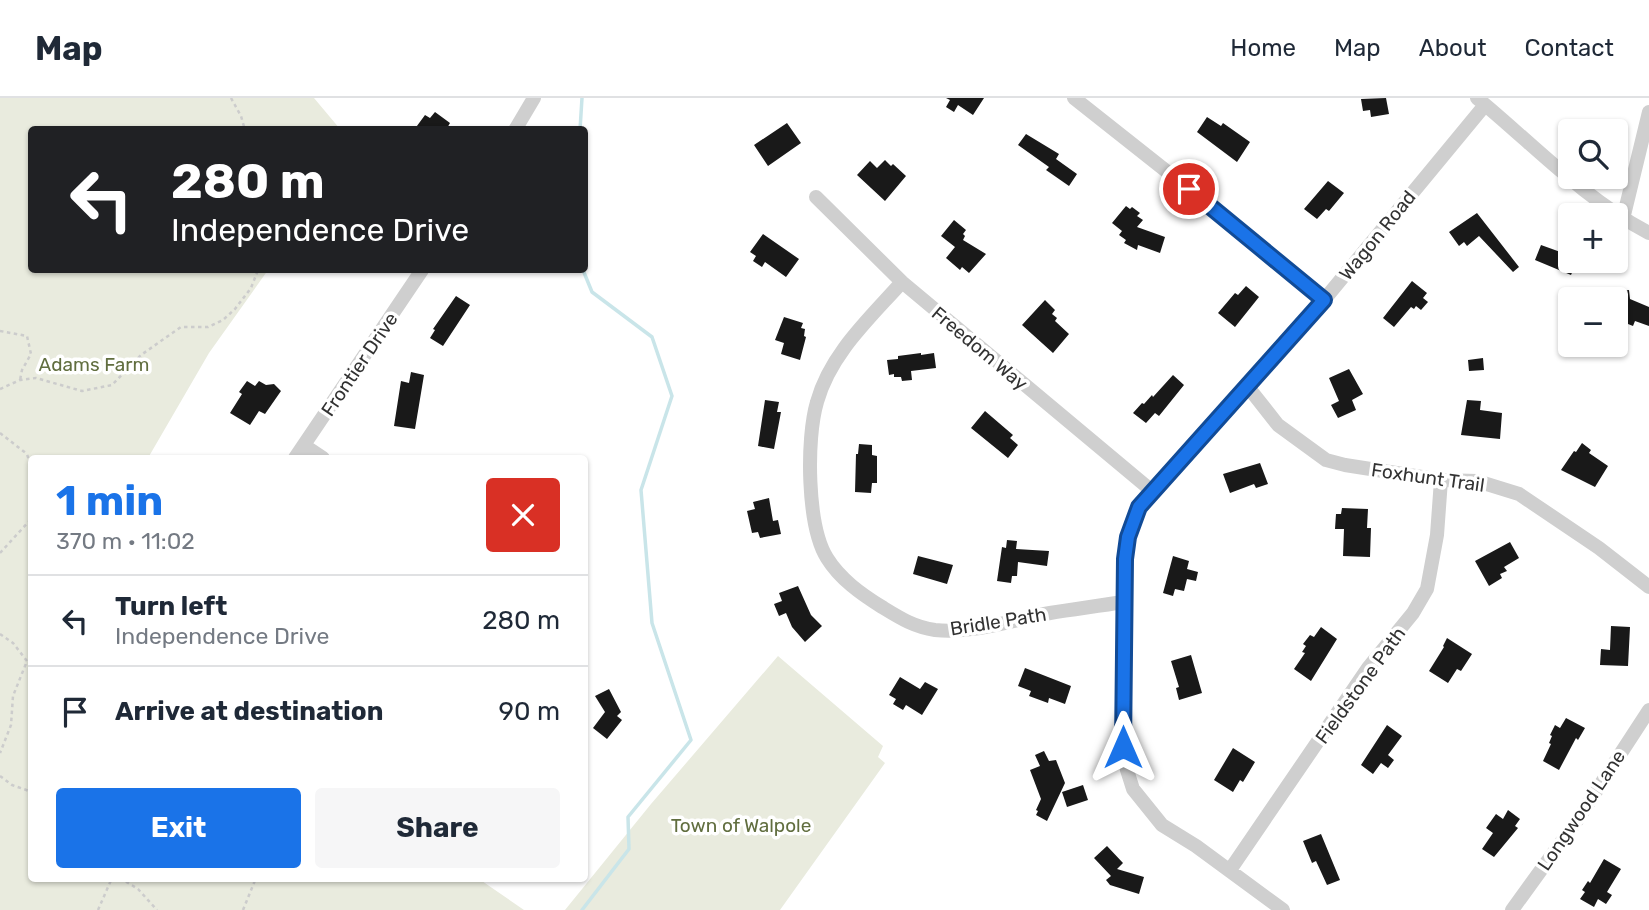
<!DOCTYPE html>
<meta charset="utf-8">
<style>
body{margin:0;font-family:Rubik,sans-serif;background:#f6f6f7;color:#1f2937;height:100vh;display:flex;flex-direction:column;font-size:26px;white-space:nowrap}
*{box-sizing:border-box;margin:0}
p{font-size:23px;color:#747a83}
.icon{flex:none;width:38px;height:38px;fill:none;stroke:currentColor;stroke-width:2;stroke-linecap:round;stroke-linejoin:round}
.map{position:relative;flex:1;overflow:hidden}
.sheet{position:absolute;left:28px;top:357px;width:560px;height:427px;display:flex;flex-direction:column;background:#fff;border-radius:7px;box-shadow:0 2px 5px #0004}
.sheet>*{flex:none}
.guide{position:absolute;left:28px;top:28px;width:560px;height:147px;border-radius:7px;box-shadow:0 2px 5px #0004;background:#202124;color:#fff;overflow:hidden}
.buttons{position:absolute;left:1558px;top:21px;display:grid;gap:14px}
.buttons a{display:grid;place-items:center;width:70px;height:70px;border-radius:7px;background:#fff;box-shadow:0 2px 5px #0004;font-size:35px}
.pin{position:absolute;display:grid;place-items:center;width:60px;height:60px;color:#fff;margin:-30px;border:4px solid #fff;border-radius:50%;box-shadow:0 2px 7px #0007}
.me{position:absolute;width:77px;margin:-38px;rotate:0deg;stroke-linejoin:round;filter:drop-shadow(0 0 5px #0008)}
.turn{display:flex;align-items:center;gap:24px;height:147px;padding:0 28px;font-size:32px}
.turn .icon{width:91px;height:91px;stroke-width:2.5}
.turn b{display:block;font-size:49px;line-height:60px}
.round{display:grid;place-items:center;flex:none;width:74px;height:74px;border-radius:7px;background:#f6f6f7}
.summary{display:flex;align-items:center;justify-content:space-between;height:119px;padding:0 28px}
h1{font-size:42px;font-weight:700;line-height:52px;color:#1a73e8}
.action{display:flex;gap:14px;margin-top:auto;padding:14px 28px}
.action a{flex:1;height:80px;border-radius:7px;background:#1a73e8;color:#fff;font-size:28px;font-weight:700;line-height:80px;text-align:center}
.action a+a{background:#f6f6f7;color:#1f2937}
ul{padding:0;list-style:none}
li{display:flex;align-items:center;gap:21px;height:91px;padding:0 28px;border-top:2px solid #e0e1e3}
li div{flex:1}
li b{display:block;font-size:26px}
li em{font-style:normal}
header{display:flex;align-items:center;gap:42px;box-sizing:border-box;height:98px;padding:0 35px;background:#fff;border-bottom:2px solid #e0e1e3}
header strong{font-size:33px}
nav{display:flex;gap:38px;margin-inline-start:auto;font-size:24px}
.map>svg:first-child{display:block}
</style>
<header>
<strong>Map</strong>
<nav><a>Home</a><a>Map</a><a>About</a><a>Contact</a></nav>
</header>
<div class="map">
<svg width="1649" height="812" viewBox="0 0 1649 812">
<rect width="100%" height="100%" fill="#fff"/>
<!-- green -->
<path fill="#e9ebde" d="M0 0H314L340 31 32 32V172H268L209 255 148 360H32V780L479 781 524 812H0Z
M778 558 883 648 878 659 885 665 780 812H565L651 706Z"/>
<g fill="none" stroke-linecap="round" stroke-linejoin="round">
<!-- stream -->
<path stroke="#c9e5e9" stroke-width="3.5" d="M580 32 582 0
M582 812 629 751 628 719 691 642 652 525 641 392 672 298 652 239 592 194 583 172"/>
</g>
<!-- building -->
<path fill="#191919" d="M946 0H984L973 17 958 7 954 14 946 9 950 2Z
M1386 0 1389 16 1371 19 1370 12 1363 13 1361 1Z
M435 14 450 25 446 32H414L425 17 430 20Z
M1207 19 1221 28 1223 25 1250 44 1237 64 1197 34Z
M787 25 801 45 768 68 754 47Z
M1026 36 1059 56 1056 61 1077 76 1069 88 1046 72 1049 69 1018 47Z
M885 62 891 68 893 66 906 78 885 103 857 77 870 63 877 70Z
M1328 83 1344 95 1329 113 1326 111 1317 121 1304 111Z
M1126 108 1130 111 1132 109 1140 115 1137 118 1143 122 1137 129 1165 139 1160 155 1138 147 1137 152 1124 145 1126 142 1119 137 1122 133 1112 125Z
M1477 115 1519 169 1513 174 1479 138 1467 148 1464 144 1459 148 1449 134Z
M954 122 966 132 963 136 965 138 963 142 986 156 969 175 962 169 960 172 946 160 955 149 941 138Z
M763 136 799 161 786 179 765 164 762 169 753 163 756 158 750 154Z
M1541 147 1566 156 1565 159 1570 163H1577L1571 177 1535 162Z
M1412 183 1427 195 1423 200 1428 204 1421 212 1416 208 1414 211 1411 209 1394 229 1383 220Z
M1246 188 1259 199 1235 229 1218 215 1235 195 1238 197Z
M1629 192 1630 201 1649 209V228L1635 223 1633 228 1618 222 1613 194Z
M456 198 470 207 443 248 430 240 435 232 433 231Z
M1045 202 1055 212 1052 216 1057 220 1055 223 1069 236 1053 255 1022 227Z
M784 219 803 225 801 230 805 231 804 238 806 239 800 262 781 256 784 245 775 242Z
M921 255V257L934 255 936 270 911 273 912 282 902 283 901 279H894V276L889 277 887 262 898 261V258Z
M1483 260 1484 272 1469 273 1468 262Z
M1349 271 1363 296 1352 302 1356 312 1338 320 1331 307 1339 303 1329 280Z
M411 274 424 277 415 331 394 328 401 283 409 285Z
M1173 277 1184 287 1159 318 1155 315 1146 325 1133 315 1142 305 1144 306 1152 297 1153 299Z
M247 283 255 288 259 283 266 287 274 286 281 293 265 316 259 313 250 327 230 315 242 296 239 294Z
M765 302 779 304 777 314H781L774 351 758 348Z
M1467 302 1481 303 1480 312 1502 315 1500 341 1461 337Z
M985 313 1013 337 1010 340 1018 347 1008 360 971 330Z
M1582 345 1591 352 1589 355 1608 368 1595 389 1561 372 1574 353 1576 354Z
M859 346 872 347V357L877 358V385H872L871 395 855 394 856 356H858Z
M1260 365 1268 386 1256 390 1254 386 1230 395 1223 376Z
M769 400 773 423 778 422 781 436 760 440 758 434 752 435 747 413 755 411 753 404Z
M1342 410 1368 411 1367 430H1371L1370 459 1343 458 1344 431H1335L1336 416H1341Z
M1007 442 1017 443 1016 451 1049 453 1047 468 1018 464 1017 478H1012L1011 485 997 483 1002 449 1006 450Z
M1510 444 1519 460 1504 469 1507 473 1500 476 1502 480 1489 488 1475 463Z
M918 458 953 467 947 486 913 476Z
M1173 458 1189 463 1187 471 1198 474 1196 483 1187 481 1184 493 1175 491 1173 498 1163 495Z
M798 488 811 517 822 528 805 544 792 529 786 515 779 518 774 506 782 503 779 495Z
M1611 528 1630 529 1628 568 1600 567 1601 551 1610 552Z
M1321 529 1337 541 1311 583 1294 571 1305 555 1302 554 1306 548 1303 546 1310 537 1314 539Z
M1447 540 1472 556 1461 573 1457 571 1448 585 1429 573 1444 549 1443 548Z
M1191 557 1202 595 1179 602 1176 590 1179 589 1171 563Z
M1025 570 1071 588 1065 606 1049 600 1048 605 1029 598 1031 593 1018 588Z
M900 579 920 591 925 584 938 591 922 617 906 607 903 612 893 606 896 601 889 597Z
M609 591 621 614 617 618 622 622 607 641 593 630 605 614 595 598Z
M1566 620 1585 630 1578 642 1576 640 1559 672 1543 663 1551 646 1549 645 1552 638 1550 637 1555 627 1560 630Z
M1387 627 1402 638 1388 657 1394 662 1388 670 1381 665 1373 676 1361 667Z
M1233 650 1255 664 1243 684 1240 682 1233 694 1214 682Z
M1044 653 1049 663 1056 662 1065 685 1047 723 1036 717 1038 713 1036 712 1041 701 1030 672 1040 668 1035 657Z
M1083 687 1088 702 1067 709 1062 694Z
M1508 712 1520 721 1515 728 1518 730 1494 759 1482 751 1493 735 1486 730 1496 716 1503 721Z
M1321 736 1340 782 1327 787 1316 763 1312 765 1303 743Z
M1107 748 1123 765 1117 771 1144 779 1139 796 1110 787 1106 782 1111 778 1094 760Z
M1604 761 1621 771 1607 794 1612 797 1606 806 1598 801 1594 809 1580 801 1585 794 1582 792 1588 783 1590 785Z"/>
<g fill="none" stroke-linecap="round" stroke-linejoin="round">
<!-- path -->
<path stroke="#ccc" stroke-width="2.5" stroke-dasharray="3.5 3.5" stroke-linecap="butt" d="M231 0 241 18 245 32
M0 233 27 238 31 256 22 272 20 282
M0 291 20 282 36 280 82 293 112 287 141 257 181 229H208L223 222 235 211 251 190 258 172
M0 335 27 356 32 372
M0 455 32 420
M0 536 13 545 27 563 13 598 11 627 0 655
M0 678 12 687 32 694
M120 780 138 791 157 812
M98 812 112 780
M243 812 256 780"/>
<!-- minor -->
<path stroke="#cfcfcf" stroke-width="14" d="M1074 0 1189 91 1324 202
M1477 0C1533 46 1584 101 1649 135
M515 32 534 0
M816 99 902 184 1152 393
M1623 121 1649 14
M902 184C870 220 830 256 817 304 806 341 807 428 827 460 840 481 861 496 882 509 900 520 914 529 935 532 973 536 1013 522 1050 515 1074 511 1099 508 1123 504
M1248 289 1278 327 1326 362 1345 367 1441 382 1477 383 1519 396 1599 450 1649 489
M305 348 323 360
M295 360 422 172
M1230 772 1368 570 1413 515 1427 491 1437 437 1441 382
M1283 812 1196 748 1162 727 1133 691 1127 672 1123 649 1125 461 1128 440 1135 419 1152 393 1248 289 1324 202 1485 7
M1512 812 1578 721 1649 612"/>
</g>
<g fill="none" stroke-linecap="round" stroke-linejoin="round">
<defs>
<path id="route" d="M1123 649 1125 461 1128 439 1139 409 1324 202 1189 91"/>
</defs>
<!-- route casing -->
<use href="#route" stroke="#114b97" stroke-width="18"/>
<!-- route -->
<use href="#route" stroke="#1a73e8" stroke-width="12"/>
</g>
<g text-anchor="middle" stroke-width="7" stroke-linejoin="round" paint-order="stroke">
<!-- street labels -->
<g font-size="19" fill="#323232" stroke="#fff">
<text transform="translate(1377 137) rotate(-51)" y="7">Wagon Road</text>
<text transform="translate(980 250) rotate(40)" y="7">Freedom Way</text>
<text transform="translate(359 266) rotate(-56)" y="7">Frontier Drive</text>
<text transform="translate(1428 379) rotate(8)" y="7">Foxhunt Trail</text>
<text transform="translate(998 523) rotate(-9)" y="7">Bridle Path</text>
<text transform="translate(1360 587) rotate(-54)" y="7">Fieldstone Path</text>
<text transform="translate(1581 712) rotate(-56)" y="7">Longwood Lane</text>
</g>
<!-- park labels -->
<g font-size="19" fill="#616e3f" stroke="#fff">
<text x="94" y="273">Adams Farm</text>
<text x="741" y="734">Town of Walpole</text>
</g>
</g>
</svg>
<div class="buttons">
<a><svg class="icon" aria-label="search" viewBox="0 0 24 24"><circle cx="10" cy="10" r="6"/><path d="M15 15l6 6"/></svg></a>
<a>+</a>
<a>−</a>
</div>
<div class="pin" style="left:1189px;top:91px;background:#d93025"><svg class="icon" aria-label="arrive" viewBox="0 0 24 24"><path d="M6 21V4h12l-3 4 3 4H6"/></svg></div>
<svg class="me" style="left:1123px;top:649px" viewBox="-20 -20 40 40"><path d="M0-17L14 15 0 8-14 15z" fill="#1a73e8" stroke="#fff" stroke-width="4"/></svg>
<div class="guide">
<div class="turn"><svg class="icon" aria-label="left" viewBox="0 0 24 24"><path d="M17 20v-9H6M10 6l-5 5 5 5"/></svg><div><b>280 m</b>Independence Drive</div></div>
</div>
<section class="sheet">
<div class="summary"><div><h1>1 min</h1><p>370 m · 11:02</p></div><a class="round" style="background:#d93025;color:#fff"><svg class="icon" aria-label="close" viewBox="0 0 24 24"><path d="M6 6l12 12M18 6L6 18"/></svg></a></div>
<ul>
<li><svg class="icon" aria-label="left" viewBox="0 0 24 24"><path d="M17 20v-9H6M10 6l-5 5 5 5"/></svg><div><b>Turn left</b><p>Independence Drive</p></div><em>280 m</em></li>
<li><svg class="icon" aria-label="arrive" viewBox="0 0 24 24"><path d="M6 21V4h12l-3 4 3 4H6"/></svg><div><b>Arrive at destination</b></div><em>90 m</em></li>
</ul>
<div class="action"><a>Exit</a><a>Share</a></div>
</section>
</div>
